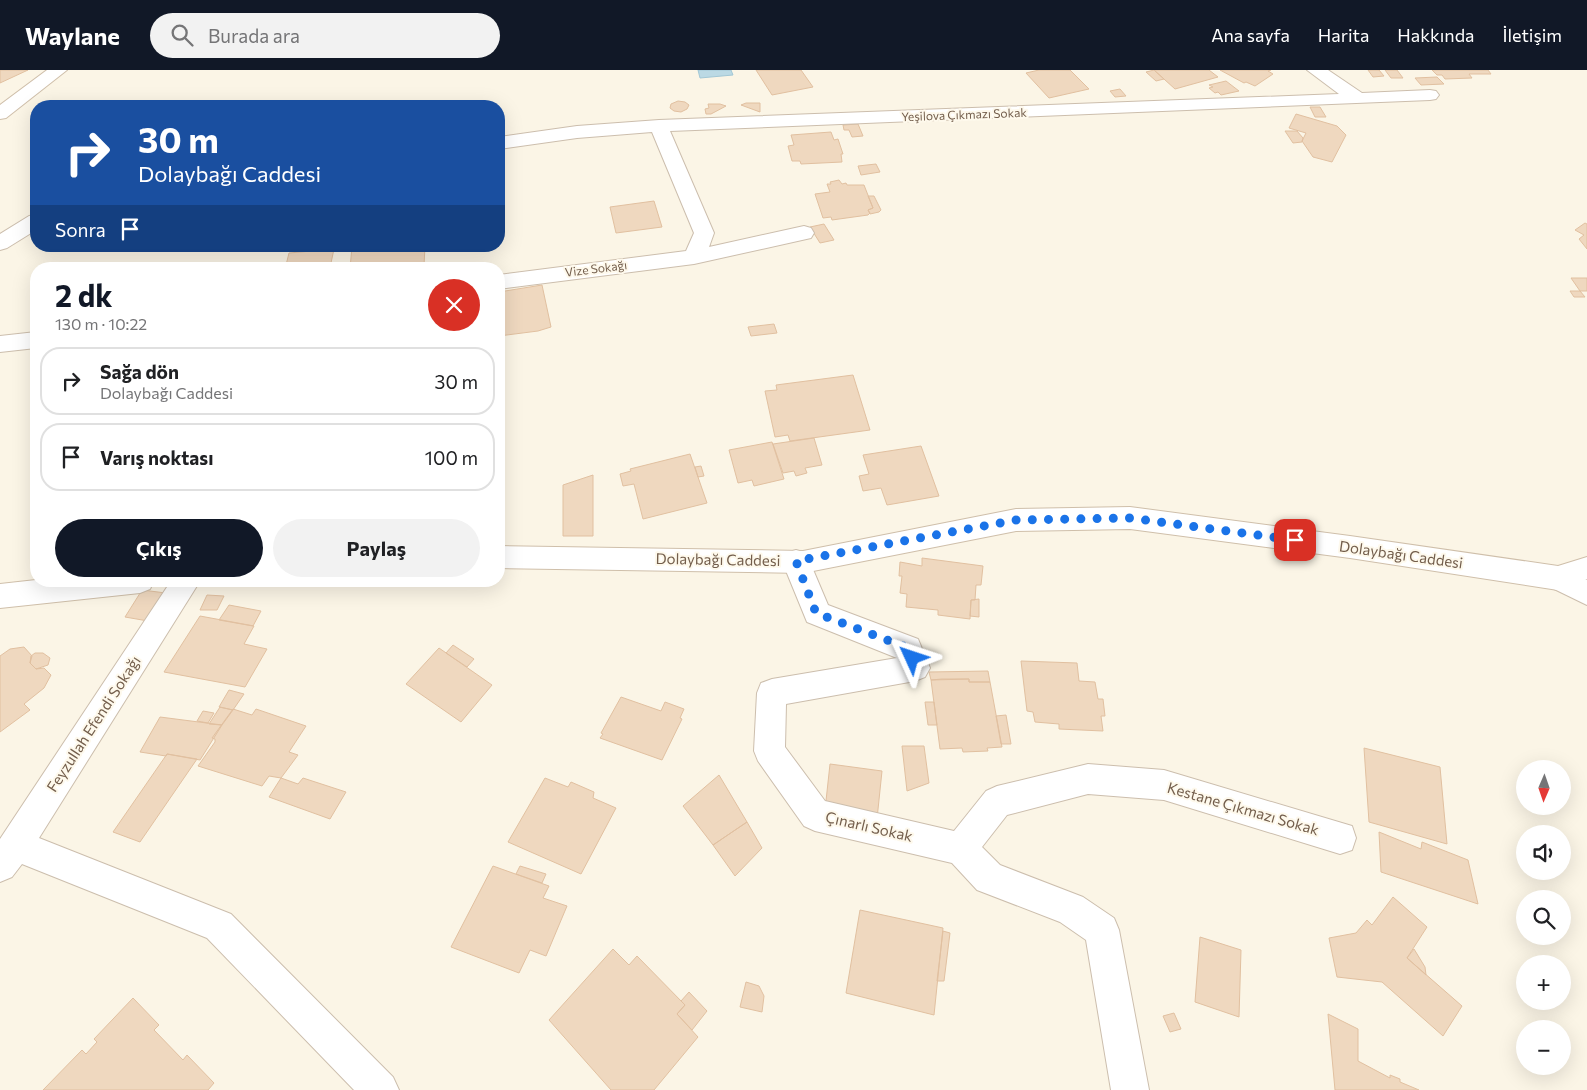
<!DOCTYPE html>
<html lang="tr">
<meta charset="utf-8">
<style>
body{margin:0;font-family:Commissioner,sans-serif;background:#f2f2f2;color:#202124;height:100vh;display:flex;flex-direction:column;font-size:19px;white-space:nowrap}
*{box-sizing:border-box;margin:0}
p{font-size:16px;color:#757577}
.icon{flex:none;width:28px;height:28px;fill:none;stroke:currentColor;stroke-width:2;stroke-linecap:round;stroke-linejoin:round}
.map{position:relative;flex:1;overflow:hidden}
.side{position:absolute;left:30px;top:192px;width:475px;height:325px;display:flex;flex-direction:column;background:#fff;border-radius:20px;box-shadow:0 5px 20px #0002}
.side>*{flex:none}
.banner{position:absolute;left:30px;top:30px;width:475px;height:152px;border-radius:20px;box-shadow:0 5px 20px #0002;background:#1a4fa0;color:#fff;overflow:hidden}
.needle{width:32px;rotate:182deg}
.controls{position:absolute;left:1516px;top:690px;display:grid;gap:10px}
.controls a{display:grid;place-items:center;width:55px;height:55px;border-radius:50%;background:#fff;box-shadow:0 5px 20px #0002;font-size:25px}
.pin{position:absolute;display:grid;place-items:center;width:42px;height:42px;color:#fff;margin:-21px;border-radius:10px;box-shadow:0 2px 8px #0006}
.me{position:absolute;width:55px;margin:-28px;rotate:312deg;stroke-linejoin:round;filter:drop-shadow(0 0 4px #0008)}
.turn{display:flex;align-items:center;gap:18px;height:105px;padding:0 25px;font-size:22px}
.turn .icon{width:65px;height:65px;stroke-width:2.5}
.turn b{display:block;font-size:35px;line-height:42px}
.then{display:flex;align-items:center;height:48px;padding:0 25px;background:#0003;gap:10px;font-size:19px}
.round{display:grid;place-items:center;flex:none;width:52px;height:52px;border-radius:26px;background:#f2f2f2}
.summary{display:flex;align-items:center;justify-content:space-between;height:85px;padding:0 25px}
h1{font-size:30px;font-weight:700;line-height:38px;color:#111827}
.button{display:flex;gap:10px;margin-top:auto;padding:10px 25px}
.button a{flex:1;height:58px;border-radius:30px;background:#111827;color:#fff;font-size:20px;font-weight:700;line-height:58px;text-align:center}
.button a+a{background:#f2f2f2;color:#202124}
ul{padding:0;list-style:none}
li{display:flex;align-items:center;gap:15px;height:68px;margin:0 10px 8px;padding:0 15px;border:2px solid #e0e0e0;border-radius:20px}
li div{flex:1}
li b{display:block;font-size:19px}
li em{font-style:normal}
header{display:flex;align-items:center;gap:30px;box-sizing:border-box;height:70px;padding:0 25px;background:#111827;color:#fff}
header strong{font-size:24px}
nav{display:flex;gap:28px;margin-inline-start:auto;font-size:18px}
.search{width:350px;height:45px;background:#f2f2f2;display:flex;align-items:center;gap:12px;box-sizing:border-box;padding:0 18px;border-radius:28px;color:#757577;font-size:19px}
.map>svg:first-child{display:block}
</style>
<header>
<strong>Waylane</strong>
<div class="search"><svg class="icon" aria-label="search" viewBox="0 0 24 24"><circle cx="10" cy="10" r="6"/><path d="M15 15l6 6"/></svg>Burada ara</div>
<nav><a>Ana sayfa</a><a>Harita</a><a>Hakkında</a><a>İletişim</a></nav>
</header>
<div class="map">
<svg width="1587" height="1020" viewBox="0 0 1587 1020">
<rect width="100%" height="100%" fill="#fbf5e6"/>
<!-- water -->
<path fill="#bbd9e4" stroke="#a2c7d5" d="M698 0H731L733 5 700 8Z"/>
<!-- building -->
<path fill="#efd8bf" stroke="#e1c0a0" d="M0 0H28L0 13Z
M756 0H801L813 17 772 25Z
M1039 0H1070L1089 19 1049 28 1026 3Z
M1154 0 1164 9 1156 11 1146 2Z
M1154 0H1209L1218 7 1175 19Z
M1220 0H1271L1268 1 1273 4 1255 16 1246 12 1244 13Z
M1368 0H1379L1384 6 1373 7Z
M1385 0H1397L1403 8H1391Z
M1432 0H1488L1491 4H1469L1472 8 1445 9 1442 5H1437Z
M1437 7 1444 14 1421 15 1415 8Z
M1226 11 1239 21 1221 25 1218 22 1215 23 1209 18 1213 17 1209 15Z
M1120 19 1126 26 1115 27 1110 21Z
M678 31 685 32 689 35 687 39 681 42 674 41 670 38 671 34Z
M746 33H760V42L741 35Z
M708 34H720L726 36 711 44H706L705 39 709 38Z
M1310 37H1320L1326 47H1315Z
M1296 44 1337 56 1346 65 1332 92 1313 87 1302 71 1306 63 1289 58Z
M858 54 863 66 852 67 849 60H844L843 55Z
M1285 61H1297L1303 68 1302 72 1293 73Z
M831 62 834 70 838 69 843 84H841L842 92 801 94 800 91H792L788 76 794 75 791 65Z
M876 94 880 102 861 105 858 96Z
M839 110 842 114 846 113 847 115H864L873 138 868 140 870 143 868 145 832 150 831 147 823 148 815 124 830 122 827 114H831L830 112Z
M868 126H874L881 140 879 142 870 144 868 140 873 138Z
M654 131 662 157 616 163 610 137Z
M1585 153 1587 154V179L1579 169 1584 165 1575 160Z
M824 154 834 170 820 173 810 157Z
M352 176H425L424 196 402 199H350Z
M334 179 331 193H327L326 199H285L289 183Z
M1571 208H1587V221H1580Z
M542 215 551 257 538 261 499 266V222Z
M1570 221H1580L1585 227H1574Z
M774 254 777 263 751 266 748 257Z
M853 305 870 360 790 371 788 365 775 367 765 321 777 320 776 315Z
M814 368 822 395 805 398 807 403 796 406 794 401 783 403 773 374Z
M772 372 784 409 754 416 752 410 738 413 729 380Z
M921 376 939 426 887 435 881 418 863 421 859 406 869 404 863 385Z
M690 384 707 433 643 449 634 414 623 416 620 404 631 401 630 399Z
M701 396 704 406 698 407 695 397Z
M593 405V466H563V415Z
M922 488 983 496 981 515H976L975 530H971L970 549 938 545V540L906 537 907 524 900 523 902 506H899L900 492 922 496Z
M142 520 166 523 148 551 125 547Z
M207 525 224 526 217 540H200Z
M979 529V547L970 546 971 530Z
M229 535 261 541 253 556 219 550Z
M200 546 254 556 244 574 267 579 245 617 164 602Z
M453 575 474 589 467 597 446 583Z
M24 577 32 586 30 593 36 599 44 598 51 605 44 618 24 634 30 640 0 662V586L10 579Z
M439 578 492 615 461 652 406 614Z
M35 583H43L50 588 48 595 36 599 30 593 31 586Z
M1021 591 1077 593 1079 611 1095 612 1098 629H1103L1105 646H1101L1103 661 1059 659V654L1035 652 1033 642 1027 641Z
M988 601 990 612H969V609L931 610 929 602Z
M942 609H969V612H990L1002 677 987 678 988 681 963 682 962 678 940 679 931 610Z
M229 620 244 624 233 640 219 637Z
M621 627 661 641 665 632 684 639 680 648 682 649 662 690 600 668 603 664 601 663Z
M925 632H934L937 655H928Z
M220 637 233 640 222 655 209 654Z
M233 639 252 645 256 639 306 656 289 682 298 685 281 708 269 706 262 716 198 696 215 672V669L212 668Z
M203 641 214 643 208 653 197 651Z
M1006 645 1011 674H1001L996 646Z
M160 647 222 655 200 690 167 684 166 686 140 682Z
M902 676H924L929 713 907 721Z
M1364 678 1440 697 1447 774 1369 752Z
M167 684 197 689 140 772 113 762Z
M830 694 882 701 877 749 825 740Z
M719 705 747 752 713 775 683 736Z
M281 708 298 714 303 708 346 722 330 749 269 727Z
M545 708 568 717 571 712 594 722 593 728 616 738 581 804 508 772Z
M747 752 762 778 735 806 713 775Z
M1379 762 1421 779 1422 772 1468 790 1478 834 1381 802Z
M493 796 549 816 543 828 567 836 546 886 530 880 519 903 451 877Z
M520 796 546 804 542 813 516 804Z
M1393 827 1427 857 1407 888 1462 936 1443 966 1382 912 1337 907 1329 868 1356 863 1367 850 1372 855Z
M860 840 943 858 934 945 846 923Z
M943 861 950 863 944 911H937Z
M1200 867 1241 880 1239 947 1195 932Z
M613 879 629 895 637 886 685 935 677 944 698 967 654 1020H611L549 950Z
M1414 879 1425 897 1426 905 1407 888Z
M746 912 759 916 764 926 762 942 740 937Z
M689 922 707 941 692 960 677 944 685 935 681 931Z
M133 928 159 955 154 960 183 990 187 985 214 1013 208 1020H43L82 980 86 984 97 972 94 969Z
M1174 943 1181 959 1170 962 1163 946Z
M1328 944 1358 959V991L1390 1008V1005L1400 1009V1012L1419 1020H1335Z"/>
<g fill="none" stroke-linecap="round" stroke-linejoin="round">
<defs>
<path id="street" d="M1307 0H1328L1362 23 1430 20 1436 21 1439 25 1436 29 1430 30 670 61 714 163 709 177 804 156 811 158 814 163 811 168 694 194 499 219V205L686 181 694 163 652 62 577 68 499 79V67L577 56 659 50 1339 24Z
M36 145V160L7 178 0 180V164L29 146Z
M36 262V278L0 282V266Z
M796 480 806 483 828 535 918 569 930 598 925 607 915 611 786 634 785 677 825 731 954 761 986 721 997 716 1088 694 1164 700 1352 756 1356 768 1352 780 1340 784 1164 730 1088 724 1007 745 982 777 1000 795 1083 827 1114 848 1119 860 1149 1020H1111L1086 870 1060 852 977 820 952 793 815 761 804 756 758 691 754 681 757 623 761 613 772 609 897 588 807 552 782 491 786 483Z
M1558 496 1587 510V535L1548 516 1544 508 1548 500Z
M171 511H200L39 768 231 844 393 1007 399 1020H354L207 868 22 794 12 807 0 812V769Z"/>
<path id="secondary" d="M47 0H67L6 48 0 49V35Z
M1130 437 1350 466 1558 496 1587 487V509L1558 520 1350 488 1130 459 1016 461 803 503 499 498V476L803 481 1016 439Z
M36 510V511H154L150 519 140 523 0 538V514Z"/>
</defs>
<!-- street casing -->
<use href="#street" stroke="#ccbead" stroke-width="2"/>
<!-- secondary casing -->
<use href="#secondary" stroke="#cfbfaa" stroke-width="2"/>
<!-- street -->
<use href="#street" fill="#fff" fill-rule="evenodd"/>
<!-- secondary -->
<use href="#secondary" fill="#fff" fill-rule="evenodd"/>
</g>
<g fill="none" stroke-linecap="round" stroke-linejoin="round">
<!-- route -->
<path stroke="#1a73e8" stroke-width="9" stroke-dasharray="0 16.2" d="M912 588 908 578 816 543 796 491 1016 450 1130 448 1295 470"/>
</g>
<g text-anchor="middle" stroke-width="4" stroke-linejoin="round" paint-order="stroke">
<!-- far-street labels -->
<g font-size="12" fill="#735e4c" stroke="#fef9ec">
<text transform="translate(964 45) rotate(-2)" y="4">Yeşilova Çıkmazı Sokak</text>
<text transform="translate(596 199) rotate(-7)" y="4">Vize Sokağı</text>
</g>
<!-- street labels -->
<g font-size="15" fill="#735e4c" stroke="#fef9ec">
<text transform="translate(1401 485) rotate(8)" y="5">Dolaybağı Caddesi</text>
<text transform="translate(718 490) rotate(1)" y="5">Dolaybağı Caddesi</text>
<text transform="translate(94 654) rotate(-57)" y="5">Feyzullah Efendi Sokağı</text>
<text transform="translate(1243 739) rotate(16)" y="5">Kestane Çıkmazı Sokak</text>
<text transform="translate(869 757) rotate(13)" y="5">Çınarlı Sokak</text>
</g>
</g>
</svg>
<div class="controls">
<a><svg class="needle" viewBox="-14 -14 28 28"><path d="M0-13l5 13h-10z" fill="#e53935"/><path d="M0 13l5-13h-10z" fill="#757577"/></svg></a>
<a><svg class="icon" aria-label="sound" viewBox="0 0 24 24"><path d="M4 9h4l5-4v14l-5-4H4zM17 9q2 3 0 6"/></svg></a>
<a><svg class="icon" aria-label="search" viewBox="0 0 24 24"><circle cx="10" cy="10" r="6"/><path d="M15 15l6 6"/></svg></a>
<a>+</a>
<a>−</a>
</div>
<div class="pin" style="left:1295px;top:470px;background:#d93025"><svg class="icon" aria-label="arrive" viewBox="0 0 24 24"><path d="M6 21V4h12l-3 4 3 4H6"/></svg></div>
<svg class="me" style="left:912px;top:588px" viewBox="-20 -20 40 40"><path d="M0-17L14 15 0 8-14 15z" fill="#1a73e8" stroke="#fff" stroke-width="4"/></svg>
<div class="banner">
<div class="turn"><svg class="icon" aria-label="right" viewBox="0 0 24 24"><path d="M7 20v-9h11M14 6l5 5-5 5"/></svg><div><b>30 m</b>Dolaybağı Caddesi</div></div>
<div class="then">Sonra<svg class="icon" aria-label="arrive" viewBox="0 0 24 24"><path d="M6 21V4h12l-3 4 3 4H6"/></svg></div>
</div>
<section class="side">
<div class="summary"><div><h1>2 dk</h1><p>130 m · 10:22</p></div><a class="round" style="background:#d93025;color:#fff"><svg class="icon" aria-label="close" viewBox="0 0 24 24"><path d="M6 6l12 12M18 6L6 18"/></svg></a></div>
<ul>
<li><svg class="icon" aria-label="right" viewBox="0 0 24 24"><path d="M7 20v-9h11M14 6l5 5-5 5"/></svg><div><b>Sağa dön</b><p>Dolaybağı Caddesi</p></div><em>30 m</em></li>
<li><svg class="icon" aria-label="arrive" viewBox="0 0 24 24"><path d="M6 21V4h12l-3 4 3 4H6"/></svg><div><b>Varış noktası</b></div><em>100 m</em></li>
</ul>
<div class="button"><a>Çıkış</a><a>Paylaş</a></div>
</section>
</div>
